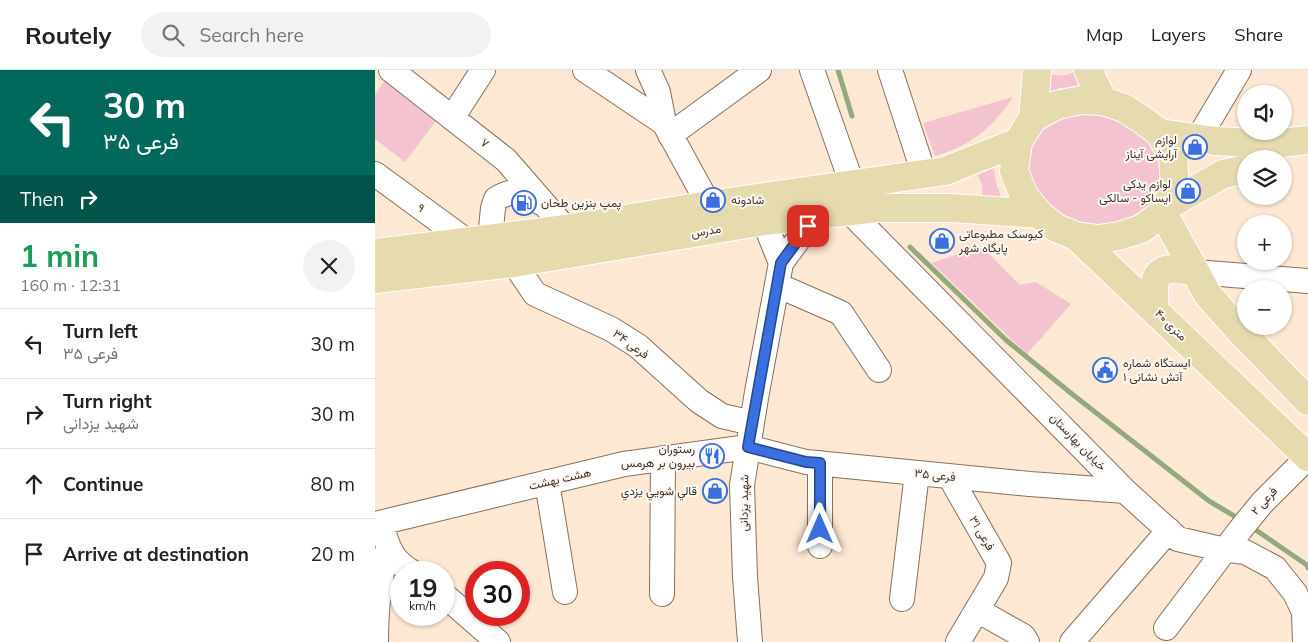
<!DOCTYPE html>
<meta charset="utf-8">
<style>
body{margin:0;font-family:Mulish,Vazirmatn,sans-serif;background:#f2f2f2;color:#222;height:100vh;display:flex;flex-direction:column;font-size:19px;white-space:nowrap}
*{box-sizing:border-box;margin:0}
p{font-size:16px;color:#767676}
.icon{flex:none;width:28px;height:28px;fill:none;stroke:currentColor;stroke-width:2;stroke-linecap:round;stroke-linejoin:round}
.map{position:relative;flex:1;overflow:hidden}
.side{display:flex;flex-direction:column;background:#fff;width:375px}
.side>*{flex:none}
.top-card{background:#00695c;color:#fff;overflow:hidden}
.fabs{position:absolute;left:862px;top:15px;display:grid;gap:10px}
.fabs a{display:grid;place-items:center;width:55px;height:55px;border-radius:50%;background:#fff;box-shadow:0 1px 4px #0004;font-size:25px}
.speed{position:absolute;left:15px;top:491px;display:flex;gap:10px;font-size:25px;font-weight:700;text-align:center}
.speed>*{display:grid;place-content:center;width:65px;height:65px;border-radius:50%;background:#fff;box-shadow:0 1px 4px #0004;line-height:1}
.speed small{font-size:12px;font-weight:400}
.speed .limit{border:8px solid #d22;background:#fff;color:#111}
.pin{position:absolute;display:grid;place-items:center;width:42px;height:42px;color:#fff;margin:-21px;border-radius:10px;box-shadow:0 2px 8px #0006}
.me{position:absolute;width:55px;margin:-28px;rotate:0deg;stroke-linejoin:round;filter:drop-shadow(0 0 4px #0008)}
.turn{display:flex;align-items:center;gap:18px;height:105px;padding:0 20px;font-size:22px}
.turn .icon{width:65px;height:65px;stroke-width:2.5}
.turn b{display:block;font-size:35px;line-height:42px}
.then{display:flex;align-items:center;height:48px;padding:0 20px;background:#0003;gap:10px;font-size:19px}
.round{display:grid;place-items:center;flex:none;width:52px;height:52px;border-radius:26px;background:#f2f2f2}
.summary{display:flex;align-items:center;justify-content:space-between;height:85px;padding:0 20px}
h1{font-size:30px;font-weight:700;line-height:38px;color:#1e9e55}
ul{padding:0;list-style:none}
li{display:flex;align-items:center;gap:15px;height:70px;padding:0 20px;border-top:1px solid #e0e0e0}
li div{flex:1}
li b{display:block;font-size:19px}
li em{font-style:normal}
header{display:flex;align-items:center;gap:30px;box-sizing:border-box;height:70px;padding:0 25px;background:#fff;border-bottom:1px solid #e0e0e0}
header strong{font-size:24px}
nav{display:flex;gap:28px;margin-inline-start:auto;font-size:18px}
.search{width:350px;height:45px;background:#f2f2f2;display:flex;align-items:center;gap:12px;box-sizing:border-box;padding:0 18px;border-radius:28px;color:#767676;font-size:19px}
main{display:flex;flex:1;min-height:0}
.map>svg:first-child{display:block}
</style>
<header>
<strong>Routely</strong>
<div class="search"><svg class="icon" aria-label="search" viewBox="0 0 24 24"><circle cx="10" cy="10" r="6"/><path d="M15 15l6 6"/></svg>Search here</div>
<nav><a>Map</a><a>Layers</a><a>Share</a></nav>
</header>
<main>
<section class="side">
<div class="top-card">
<div class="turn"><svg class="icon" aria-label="left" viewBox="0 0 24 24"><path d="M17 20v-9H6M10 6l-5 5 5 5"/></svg><div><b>30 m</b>فرعی ۳۵</div></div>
<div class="then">Then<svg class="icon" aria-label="right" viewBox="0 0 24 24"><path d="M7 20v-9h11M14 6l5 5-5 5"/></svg></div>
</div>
<div class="summary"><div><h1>1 min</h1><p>160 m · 12:31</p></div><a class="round"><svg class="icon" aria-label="close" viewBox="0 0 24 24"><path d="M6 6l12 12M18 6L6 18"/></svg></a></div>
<ul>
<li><svg class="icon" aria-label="left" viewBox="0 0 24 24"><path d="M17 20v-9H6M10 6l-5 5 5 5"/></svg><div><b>Turn left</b><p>فرعی ۳۵</p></div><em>30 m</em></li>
<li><svg class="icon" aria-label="right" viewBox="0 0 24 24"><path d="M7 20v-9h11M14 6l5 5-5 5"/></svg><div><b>Turn right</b><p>شهید یزدانی</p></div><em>30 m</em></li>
<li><svg class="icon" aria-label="ahead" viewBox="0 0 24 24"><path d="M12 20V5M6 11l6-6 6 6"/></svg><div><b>Continue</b></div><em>80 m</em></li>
<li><svg class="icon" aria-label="arrive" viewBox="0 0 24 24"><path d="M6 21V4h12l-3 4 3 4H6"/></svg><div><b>Arrive at destination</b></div><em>20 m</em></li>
</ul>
</section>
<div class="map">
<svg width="933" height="572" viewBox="0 0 933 572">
<rect width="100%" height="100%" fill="#fde8d4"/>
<!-- green -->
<path fill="#f3c3d0" d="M701 0 712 17 684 18 669 27 668 2C679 6 692 8 701 0Z
M11 8 63 48 30 92 0 69V25Z
M638 27C617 58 597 75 560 86L548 53Z
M707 44C713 44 720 43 726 45 740 47 765 62 775 73 788 90 790 115 778 133 770 144 753 150 741 153 706 162 660 138 653 100 652 95 654 89 654 85 656 76 661 64 668 58 679 49 694 46 707 44Z
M619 98 621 113 629 136 604 134C609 122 609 115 602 105Z
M595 180H610L645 215 661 212 696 234 652 284 557 193Z"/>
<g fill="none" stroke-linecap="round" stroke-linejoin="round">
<!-- stream -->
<path stroke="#95a97f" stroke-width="5" d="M463 0 477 46
M535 177 631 270 697 324 834 431 866 450
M875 456 932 495 933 498"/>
<defs>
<path id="minor" d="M16 0 131 90 191 159
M210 0 289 53
M273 0 283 22 289 53 334 135
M437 0 477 114
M515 0 549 104
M77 48 108 0
M295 65 384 0
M823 69 864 0
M0 104 93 172
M474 141 750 421 803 469 841 478 870 482 900 498 920 523 929 542 930 572
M115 169 118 138 121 129C140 117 149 123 166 133
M139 193 160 224 236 259 263 276 324 331 347 346 377 353
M406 193 442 144
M820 202 933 211
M402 215 466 243 504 300
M445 393V476
M575 407 624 493 621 508 583 572
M172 412 190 522
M0 454 249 394 373 377 431 392 655 414 750 421
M10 467C16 485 22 493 37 502
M287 524 288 388
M69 525 123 572
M527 529 542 403
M602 540 648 566 652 572
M791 558 865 460 887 433 933 387
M1 572C1 540 4 508 13 478
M375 572 370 507 367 415 382 322 406 193 389 151
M697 572 794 460"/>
<path id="major" d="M713 0 728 31
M706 30 728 31 749 38 766 49 785 63 798 87 800 117 788 143 766 159 744 166 723 169 701 166 681 158 664 144 649 126 639 101 643 72 658 48 682 35Z
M658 48 662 0
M785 63 840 71 897 74 933 70
M790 137 848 104 871 99
M788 143 833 225 865 261 933 331
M701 166 933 387
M0 183 191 159 334 135 570 101 643 72
M0 209 139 193 389 151 502 138H576L664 144
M780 240C776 203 782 193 820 202"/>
</defs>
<!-- minor casing -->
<use href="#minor" stroke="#88705a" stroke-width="26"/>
<!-- major casing -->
<use href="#major" stroke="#fff" stroke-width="30"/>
<!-- minor -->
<use href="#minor" stroke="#fff" stroke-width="24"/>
<!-- major -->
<use href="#major" stroke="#e6dbaf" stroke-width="28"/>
</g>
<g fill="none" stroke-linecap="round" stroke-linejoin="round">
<defs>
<path id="route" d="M433 156 406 193 373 377 431 392 445 393V459"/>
</defs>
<!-- route casing -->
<use href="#route" stroke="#254890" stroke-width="12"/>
<!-- route -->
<use href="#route" stroke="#396fde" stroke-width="9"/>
</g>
<!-- icons -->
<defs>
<symbol id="shop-ring" viewBox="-11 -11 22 22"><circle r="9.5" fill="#fef8f3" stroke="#396fde" stroke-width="1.5"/><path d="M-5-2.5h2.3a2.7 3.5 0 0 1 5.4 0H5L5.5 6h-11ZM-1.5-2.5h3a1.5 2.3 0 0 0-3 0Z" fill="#396fde"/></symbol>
<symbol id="fuel-ring" viewBox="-11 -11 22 22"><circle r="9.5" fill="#fef8f3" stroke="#396fde" stroke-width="1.5"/><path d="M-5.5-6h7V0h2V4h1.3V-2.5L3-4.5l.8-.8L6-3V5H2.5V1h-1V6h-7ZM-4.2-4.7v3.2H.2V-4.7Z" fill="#396fde"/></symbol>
<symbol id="civic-ring" viewBox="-11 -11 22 22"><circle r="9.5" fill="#fef8f3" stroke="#396fde" stroke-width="1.5"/><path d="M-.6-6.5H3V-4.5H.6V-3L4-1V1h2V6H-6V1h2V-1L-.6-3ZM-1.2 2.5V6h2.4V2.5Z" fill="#396fde"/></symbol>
<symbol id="restaurant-ring" viewBox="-11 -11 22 22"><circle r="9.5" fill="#fef8f3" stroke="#396fde" stroke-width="1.5"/><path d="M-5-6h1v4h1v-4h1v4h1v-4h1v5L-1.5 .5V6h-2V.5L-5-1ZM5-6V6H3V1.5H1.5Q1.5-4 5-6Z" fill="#396fde"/></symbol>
</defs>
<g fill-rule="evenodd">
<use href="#shop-ring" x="806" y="63" width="28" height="28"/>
<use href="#shop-ring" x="799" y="107" width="28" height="28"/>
<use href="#shop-ring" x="324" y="116" width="28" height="28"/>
<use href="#fuel-ring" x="135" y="119" width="28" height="28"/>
<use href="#shop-ring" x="553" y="157" width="28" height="28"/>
<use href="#civic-ring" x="716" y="286" width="28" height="28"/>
<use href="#restaurant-ring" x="323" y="372" width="28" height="28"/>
<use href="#shop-ring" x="326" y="407" width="28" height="28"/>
</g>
<g text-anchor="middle" stroke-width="4" stroke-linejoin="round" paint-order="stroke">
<!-- poi labels -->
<g font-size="12" fill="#3e342a" stroke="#fef8f3" text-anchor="end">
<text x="802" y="74">لوازم<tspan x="802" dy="14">آرایشی آیناز</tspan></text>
<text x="796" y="118">لوازم یدکی<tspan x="796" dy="14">ایساکو - سالکی</tspan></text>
<text x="356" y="134" text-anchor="start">شادونه</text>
<text x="166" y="137" text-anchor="start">پمپ بنزین طحان</text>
<text x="584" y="168" text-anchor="start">کیوسک مطبوعاتی<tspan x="584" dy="14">پایگاه شهر</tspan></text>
<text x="748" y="297" text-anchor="start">ایستگاه شماره<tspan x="748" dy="14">۱ آتش نشانی</tspan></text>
<text x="320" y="383">رستوران<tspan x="320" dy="14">بیرون بر هرمس</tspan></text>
<text x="322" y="425">قالي شويي يزدي</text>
</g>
<!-- street labels -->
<g font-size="12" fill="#3e342a" stroke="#fef8f3">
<text transform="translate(110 73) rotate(38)" y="4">۷</text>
<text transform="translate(46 138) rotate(36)" y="4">۹</text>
<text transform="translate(331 161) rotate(-9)" y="4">مدرس</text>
<text transform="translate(796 255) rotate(44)" y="4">۴۰ متری</text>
<text transform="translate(256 274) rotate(36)" y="4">فرعی ۳۴</text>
<text transform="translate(703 372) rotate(46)" y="4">خیابان بهارستان</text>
<text transform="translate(560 405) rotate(6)" y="4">فرعی ۳۵</text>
<text transform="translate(185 409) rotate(-13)" y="4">هشت بهشت</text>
<text transform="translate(889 431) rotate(-48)" y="4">فرعی ۲</text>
<text transform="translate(369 433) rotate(-89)" y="4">شهید یزدانی</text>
<text transform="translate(607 463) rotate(60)" y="4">فرعی ۳۱</text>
</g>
</g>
</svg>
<div class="fabs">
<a><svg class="icon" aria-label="sound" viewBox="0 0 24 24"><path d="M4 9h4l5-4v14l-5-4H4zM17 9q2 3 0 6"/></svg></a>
<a><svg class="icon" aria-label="layers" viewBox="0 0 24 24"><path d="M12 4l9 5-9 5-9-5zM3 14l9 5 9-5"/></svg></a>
<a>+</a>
<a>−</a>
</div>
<div class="speed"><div>19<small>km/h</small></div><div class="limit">30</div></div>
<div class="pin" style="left:433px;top:156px;background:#d93025"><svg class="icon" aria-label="arrive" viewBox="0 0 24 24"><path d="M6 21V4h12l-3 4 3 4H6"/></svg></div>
<svg class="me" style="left:445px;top:459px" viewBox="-20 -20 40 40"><path d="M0-17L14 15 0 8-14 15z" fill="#396fde" stroke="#fff" stroke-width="4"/></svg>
</div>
</main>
